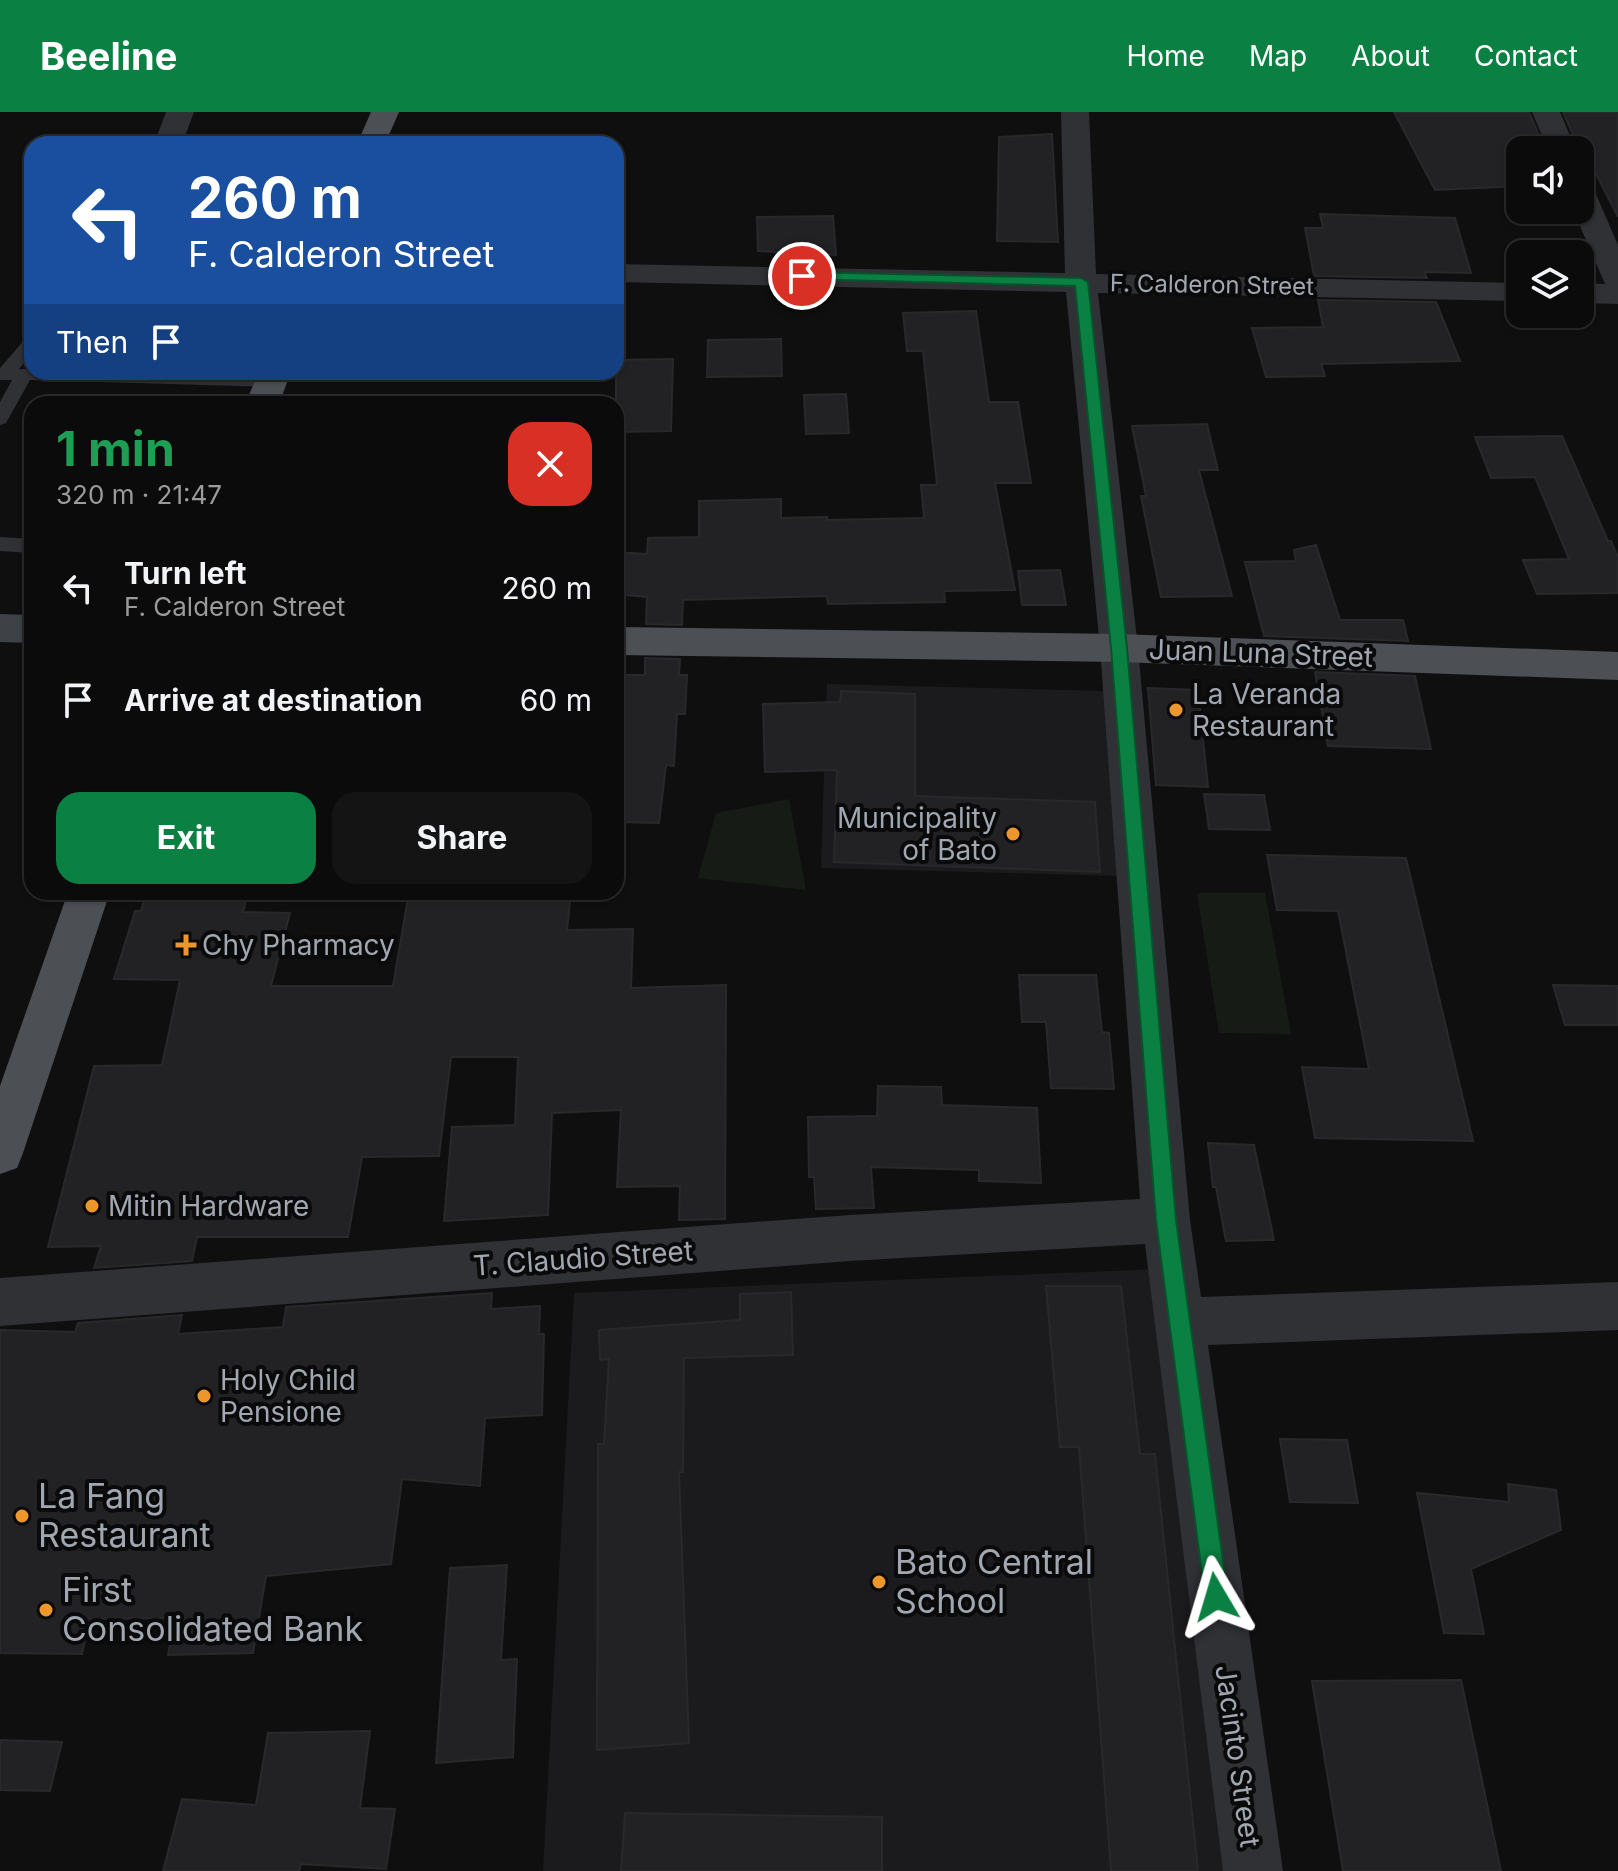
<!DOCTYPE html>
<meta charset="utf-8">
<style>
body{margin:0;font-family:Inter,sans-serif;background:#141415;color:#f1f3f6;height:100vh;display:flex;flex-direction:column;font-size:30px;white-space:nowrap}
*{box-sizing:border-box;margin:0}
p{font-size:26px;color:#9a9b9d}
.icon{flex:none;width:44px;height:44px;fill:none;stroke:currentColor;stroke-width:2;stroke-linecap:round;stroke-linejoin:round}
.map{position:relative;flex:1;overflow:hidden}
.side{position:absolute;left:24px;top:284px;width:600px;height:504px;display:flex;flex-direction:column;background:#0b0b0c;border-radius:24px;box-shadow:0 2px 6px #0004,0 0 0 2px #2b2b2d}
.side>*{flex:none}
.banner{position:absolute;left:24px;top:24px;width:600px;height:244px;border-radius:24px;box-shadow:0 2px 6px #0004,0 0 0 2px #2b2b2d;background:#1a4fa0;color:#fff;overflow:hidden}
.fabs{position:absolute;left:1506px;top:24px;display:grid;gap:16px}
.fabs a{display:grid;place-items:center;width:88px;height:88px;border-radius:16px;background:#0b0b0c;box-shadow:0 2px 6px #0004,0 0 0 2px #2b2b2d;font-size:40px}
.pin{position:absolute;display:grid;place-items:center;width:68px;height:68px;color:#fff;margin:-34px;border:4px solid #fff;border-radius:50%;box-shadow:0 2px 8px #0007}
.me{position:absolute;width:88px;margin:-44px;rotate:353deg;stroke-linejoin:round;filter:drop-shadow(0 0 6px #0008)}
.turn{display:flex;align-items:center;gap:28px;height:168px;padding:0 32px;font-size:36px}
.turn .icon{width:104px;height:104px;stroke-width:2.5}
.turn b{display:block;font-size:56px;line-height:68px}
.then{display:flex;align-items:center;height:76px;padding:0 32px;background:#0003;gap:16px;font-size:30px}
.round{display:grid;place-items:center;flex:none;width:84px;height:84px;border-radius:24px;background:#141415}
.overview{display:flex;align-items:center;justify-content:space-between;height:136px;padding:0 32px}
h1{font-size:48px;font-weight:700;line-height:60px;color:#1e9e55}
.primary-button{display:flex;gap:16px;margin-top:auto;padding:16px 32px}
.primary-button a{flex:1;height:92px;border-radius:24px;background:#0b8043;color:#fff;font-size:32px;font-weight:700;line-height:92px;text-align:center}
.primary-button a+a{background:#141415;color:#f1f3f6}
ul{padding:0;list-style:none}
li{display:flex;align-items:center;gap:24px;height:112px;padding:0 32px}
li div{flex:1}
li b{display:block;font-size:30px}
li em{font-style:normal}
header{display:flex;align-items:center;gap:48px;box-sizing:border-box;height:112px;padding:0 40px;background:#0b8043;color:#fff}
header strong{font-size:38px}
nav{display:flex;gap:44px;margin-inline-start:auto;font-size:28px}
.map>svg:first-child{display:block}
</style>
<header>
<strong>Beeline</strong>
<nav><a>Home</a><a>Map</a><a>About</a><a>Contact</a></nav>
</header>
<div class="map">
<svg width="1618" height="1759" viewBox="0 0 1618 1759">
<rect width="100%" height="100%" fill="#0f0f10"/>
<!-- built -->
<path fill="#1b1b1d" d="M827 572 1105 579 1123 764 821 756Z
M1160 1157 1235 1759H543L574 1181Z"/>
<!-- green -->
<path fill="#161b16" d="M789 687 806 778 698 766 716 701Z
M1197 781H1265L1291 922 1219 921Z"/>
<!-- building -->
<path fill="#222224" stroke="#29292c" stroke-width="2" d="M1394 0H1529L1543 33 1520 34V74L1435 78Z
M1563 0H1618V105L1581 32H1577Z
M1052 22 1058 130 997 129 999 25Z
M1320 102 1455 106 1471 161 1424 160 1427 166 1314 164 1305 116H1323Z
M833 104 836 143 758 139 757 105Z
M1318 188 1436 190 1460 249 1321 252 1325 264 1266 265 1252 216 1323 215Z
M976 199 989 290H1018L1031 371H995L1015 478 944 479 945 490 828 492 827 484 683 488 682 513 646 512 647 485 616 482V440L647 442 648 426 699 425V389L781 387V406L827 405V408L924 406 921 373H937L923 239H907L903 201Z
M781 227 782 264 707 265 708 228Z
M673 247 671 319 616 320V248Z
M846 282 849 321 806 322 804 283Z
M1207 312 1218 358H1199L1232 484 1161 485 1141 384H1146L1132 314Z
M1562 324 1608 429H1611L1618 445V481L1537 482 1523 448 1569 447 1535 365 1491 366 1475 325Z
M1316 433 1340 508H1403L1408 529 1264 524 1245 450 1296 449 1294 438Z
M1060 458 1066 493H1022L1018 459Z
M645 546 680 547 679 563H687L685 602H677L674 654 666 653 659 711 616 710V563H645Z
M1315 560 1415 564 1431 637 1328 634Z
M1148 576 1198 578 1208 675 1156 673Z
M841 579 915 582V684L1095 690 1100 760 834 750 837 658 765 660 763 592 840 590Z
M1204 682 1264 683 1270 718 1209 717Z
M1267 743 1406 746 1473 1029 1315 1026 1302 955 1369 957 1338 799 1277 798Z
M146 780H248L243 800 290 801 271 874H393L409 780H571L567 818 633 817 631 876 726 873 725 1107 679 1108 680 1074 617 1075 621 998 552 1001 548 1103 444 1109 452 1015 515 1013 518 945H451L439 1044 362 1045 348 1125H197L192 1149 94 1156 101 1134 48 1135 94 954 162 953 180 868 114 867 135 799H141Z
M1019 863H1096L1102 920 1109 921 1114 977 1051 976 1046 910H1022Z
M1553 873 1618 874V913H1565Z
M878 974 941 975 942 993 1037 996 1041 1071 979 1069V1058L871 1055 874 1096 816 1097 814 1065H809L808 1005 877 1004Z
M1208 1031 1254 1033 1274 1128 1226 1129 1216 1075H1213Z
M1046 1174H1121L1140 1342H1155L1198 1759H1111L1079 1335H1060Z
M791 1180 793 1243 684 1246 683 1360H679L689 1631 597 1638 598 1332H604L609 1247 600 1248 599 1218 740 1208V1182Z
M492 1181 491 1197 540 1194 539 1222H544L542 1303 485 1306 480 1374 402 1367 391 1452 266 1464 253 1541 168 1543 175 1506 90 1507 82 1542 0 1541V1218L75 1220 78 1211 182 1203 178 1222 283 1215 286 1195Z
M1280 1327 1347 1328 1358 1391 1290 1390Z
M1508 1372 1556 1378 1561 1418 1471 1457 1484 1522 1444 1521 1417 1381 1509 1390Z
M507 1453 501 1548 517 1547 513 1645 436 1651 450 1456Z
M1461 1568 1501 1759H1343L1312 1569Z
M370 1619 360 1696 395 1697 386 1757 301 1752 299 1759H163L182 1687 256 1693 268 1621Z
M0 1628 62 1630 50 1679 0 1678Z
M625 1701 882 1705V1759H621Z"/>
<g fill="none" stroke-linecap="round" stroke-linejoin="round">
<!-- lane -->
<path fill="#303135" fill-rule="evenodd" d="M32 225V241L19 257H32V260L271 263 280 269 271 275 30 268 6 311 0 313V290L12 268H0V256L26 226Z
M0 425 32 427V441L0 439Z"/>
<!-- street -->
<path fill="#303135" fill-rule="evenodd" d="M166 0H194L182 32H154Z
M1061 0H1089L1096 162 1520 171V189L1098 181 1138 536 1190 1108 1201 1185 1618 1170V1218L1208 1233 1283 1759H1223L1145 1132 850 1149 0 1214V1166L850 1103 1140 1087 1100 536 1066 180 616 170V152L1065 161Z
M1532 0H1560L1576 38H1548Z
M1580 71 1590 74 1595 80 1618 133V192L1580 191V171L1605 172 1573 98H1580Z"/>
<!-- secondary -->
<path fill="#3e4145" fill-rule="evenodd" d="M0 502 32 503V531L0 530Z"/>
<!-- primary -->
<path fill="#4c4f54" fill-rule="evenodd" d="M371 0H399L385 32H357Z
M259 260H291L279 292H245Z
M616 515 1119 522 1618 540V568L1119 550 616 543Z
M68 780H110L23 1041 17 1056 0 1062V974Z"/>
</g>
<!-- route -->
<path fill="#0b8043" stroke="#07532c" stroke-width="2" d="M802 160 1081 166 1088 170 1127 536 1176 1108 1228 1485 1224 1493 1216 1496 1208 1493 1205 1485 1156 1108 1111 536 1075 174 798 167 796 164Z"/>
<!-- markers -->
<g fill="#ec962c" stroke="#0a0a0b" stroke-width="3">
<circle cx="1176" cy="598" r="8"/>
<circle cx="1013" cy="722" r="8"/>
<path d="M182 821h8v8h8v8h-8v8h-8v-8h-8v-8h8z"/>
<circle cx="92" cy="1094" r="8"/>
<circle cx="204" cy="1284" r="8"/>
<circle cx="22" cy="1404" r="8"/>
<circle cx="879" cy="1470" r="8"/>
<circle cx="46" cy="1498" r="8"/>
</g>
<g text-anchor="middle" stroke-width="8" stroke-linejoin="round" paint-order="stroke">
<!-- far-street labels -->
<g font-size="24" fill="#a0a7b1" stroke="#0a0a0b">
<text transform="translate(1212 173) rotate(1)" y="8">F. Calderon Street</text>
</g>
<!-- street labels -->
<g font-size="28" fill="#a0a7b1" stroke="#0a0a0b">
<text transform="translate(1261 541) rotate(2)" y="10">Juan Luna Street</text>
<text transform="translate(583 1146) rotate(-4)" y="10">T. Claudio Street</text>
<text transform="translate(1238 1644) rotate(82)" y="10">Jacinto Street</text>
</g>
<!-- poi labels -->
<g font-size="28" fill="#a0a7b1" stroke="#0a0a0b" text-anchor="start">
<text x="1192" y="592">La Veranda<tspan x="1192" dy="32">Restaurant</tspan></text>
<text x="997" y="716" text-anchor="end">Municipality<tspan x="997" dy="32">of Bato</tspan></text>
<text x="202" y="843">Chy Pharmacy</text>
<text x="108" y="1104">Mitin Hardware</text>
<text x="220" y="1278">Holy Child<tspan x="220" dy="32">Pensione</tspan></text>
</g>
<!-- near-poi labels -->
<g font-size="34" fill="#a0a7b1" stroke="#0a0a0b" text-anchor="start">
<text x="38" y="1396">La Fang<tspan x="38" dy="39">Restaurant</tspan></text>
<text x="895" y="1462">Bato Central<tspan x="895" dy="39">School</tspan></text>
<text x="62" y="1490">First<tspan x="62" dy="39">Consolidated Bank</tspan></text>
</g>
</g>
</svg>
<div class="fabs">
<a><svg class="icon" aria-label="sound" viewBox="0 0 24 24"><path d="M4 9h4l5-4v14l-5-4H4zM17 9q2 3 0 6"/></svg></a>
<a><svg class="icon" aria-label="layers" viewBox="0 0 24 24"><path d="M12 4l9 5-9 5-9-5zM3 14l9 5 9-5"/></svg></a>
</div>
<div class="pin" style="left:802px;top:164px;background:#d93025"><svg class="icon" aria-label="arrive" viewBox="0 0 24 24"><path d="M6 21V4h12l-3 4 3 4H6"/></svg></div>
<svg class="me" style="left:1216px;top:1485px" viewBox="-20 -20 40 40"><path d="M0-17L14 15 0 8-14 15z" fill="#0b8043" stroke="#fff" stroke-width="4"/></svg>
<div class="banner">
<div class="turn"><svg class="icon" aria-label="left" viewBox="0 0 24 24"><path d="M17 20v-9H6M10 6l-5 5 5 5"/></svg><div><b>260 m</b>F. Calderon Street</div></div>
<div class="then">Then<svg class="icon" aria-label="arrive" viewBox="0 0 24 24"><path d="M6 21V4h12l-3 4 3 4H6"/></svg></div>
</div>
<section class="side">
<div class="overview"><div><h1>1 min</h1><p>320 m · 21:47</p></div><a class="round" style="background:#d93025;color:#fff"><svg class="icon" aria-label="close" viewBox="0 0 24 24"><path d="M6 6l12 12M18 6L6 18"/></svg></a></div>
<ul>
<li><svg class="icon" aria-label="left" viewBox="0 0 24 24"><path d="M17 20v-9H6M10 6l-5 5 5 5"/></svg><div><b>Turn left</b><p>F. Calderon Street</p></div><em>260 m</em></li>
<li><svg class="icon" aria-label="arrive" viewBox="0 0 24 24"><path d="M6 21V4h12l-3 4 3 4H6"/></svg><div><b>Arrive at destination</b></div><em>60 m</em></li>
</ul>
<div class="primary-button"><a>Exit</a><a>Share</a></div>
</section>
</div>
